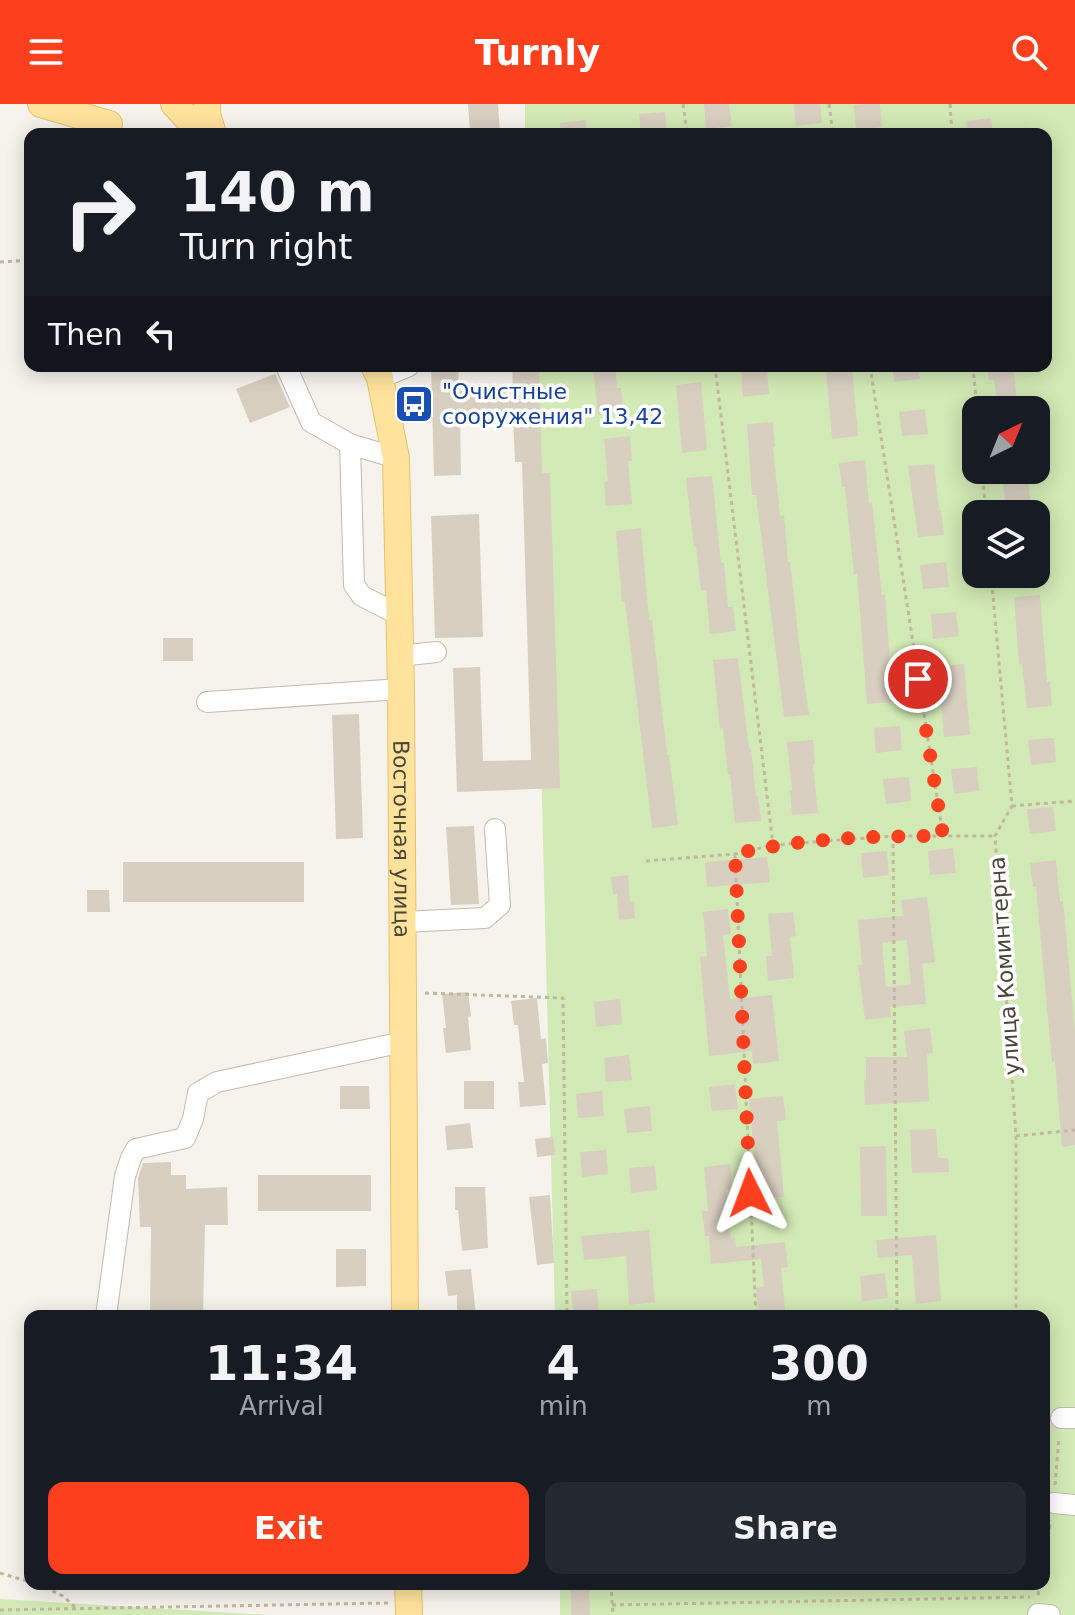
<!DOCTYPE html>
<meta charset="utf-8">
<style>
body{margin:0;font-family:"DejaVu Sans",sans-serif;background:#242831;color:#f1f3f6;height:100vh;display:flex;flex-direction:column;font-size:30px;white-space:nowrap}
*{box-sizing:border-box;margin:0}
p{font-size:26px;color:#9ea1a6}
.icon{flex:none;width:44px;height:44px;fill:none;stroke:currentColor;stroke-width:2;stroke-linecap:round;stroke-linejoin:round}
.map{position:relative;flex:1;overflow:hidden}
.side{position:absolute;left:24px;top:1206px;width:1026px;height:280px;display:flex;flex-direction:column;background:#171b24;border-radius:16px;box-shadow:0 4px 20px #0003}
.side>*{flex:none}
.banner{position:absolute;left:24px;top:24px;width:1028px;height:244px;border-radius:16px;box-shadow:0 4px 20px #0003;background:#171b24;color:#f1f3f6;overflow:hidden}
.needle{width:52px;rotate:43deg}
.tools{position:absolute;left:962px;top:292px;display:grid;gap:16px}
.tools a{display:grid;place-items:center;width:88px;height:88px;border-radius:16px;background:#171b24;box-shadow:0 4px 20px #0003;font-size:40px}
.pin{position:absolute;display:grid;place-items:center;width:68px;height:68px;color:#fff;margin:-34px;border:4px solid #fff;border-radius:50%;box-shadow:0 2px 8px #0007}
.me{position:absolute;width:88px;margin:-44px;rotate:357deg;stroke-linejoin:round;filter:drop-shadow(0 0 6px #0008)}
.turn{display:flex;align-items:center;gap:28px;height:168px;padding:0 24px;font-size:36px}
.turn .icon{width:104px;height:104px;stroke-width:2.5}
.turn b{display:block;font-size:56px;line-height:68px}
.then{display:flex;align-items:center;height:76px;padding:0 24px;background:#0003;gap:16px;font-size:30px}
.eta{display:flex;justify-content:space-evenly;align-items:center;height:136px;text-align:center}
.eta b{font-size:48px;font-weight:700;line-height:56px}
.primary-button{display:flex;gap:16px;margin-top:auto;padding:16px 24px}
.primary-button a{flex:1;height:92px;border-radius:16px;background:#fc3f1d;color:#fff;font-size:32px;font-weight:700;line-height:92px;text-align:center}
.primary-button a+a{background:#242831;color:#f1f3f6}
header{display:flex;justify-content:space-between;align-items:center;height:104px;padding:0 24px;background:#fc3f1d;color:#fff;font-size:36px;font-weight:700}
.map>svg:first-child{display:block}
</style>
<header><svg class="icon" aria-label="menu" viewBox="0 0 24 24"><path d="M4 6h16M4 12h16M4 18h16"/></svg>Turnly<svg class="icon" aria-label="search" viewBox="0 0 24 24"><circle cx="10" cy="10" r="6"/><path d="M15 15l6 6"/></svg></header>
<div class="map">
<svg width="1075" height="1511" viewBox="0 0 1075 1511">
<rect width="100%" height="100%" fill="#f6f3ec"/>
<!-- green -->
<path fill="#d2eab5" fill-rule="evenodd" d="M525 0H1075V1511H560V1480H1044V1212H555L531 262H1046V30H525ZM976 306H1036V366H976ZM976 410H1036V470H976Z
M0 1495 270 1511H0Z"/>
<!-- building -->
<path fill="#d8cfc1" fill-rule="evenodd" d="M468 0H498L500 30H470Z
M704 0H729L732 22 706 25Z
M794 0H820L822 19 796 22Z
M865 0H880L882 23 856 26 854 1Z
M665 8 667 30H641L639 10Z
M991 14 993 30H967L966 17Z
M586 16 587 30H561L560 19Z
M431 262H458L459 287 513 285 512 262H539L542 369H550L560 684 457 688 453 564 480 563 483 657 531 656 522 358H515L513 313H460L461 371 434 372Z
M593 262H615L617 284H621L624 308 598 311Z
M892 262H918L920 275 894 278Z
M987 262H1013L1018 306H998L994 276H989Z
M852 263 858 332 832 335 826 265Z
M767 266 769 290 743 293 741 268Z
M275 270 290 303 250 319 236 285Z
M701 278 707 346 682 349 676 281Z
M925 305 928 330 902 332 899 308Z
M773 318 775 343H773L780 412 784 411 788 458H790L800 547 809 611 784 613 756 391H752L747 320Z
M630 332 632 357H628L632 400 606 402 604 378 608 377 604 335Z
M865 356 869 400 872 399 882 491H885L893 598 867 600 857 470 854 471 845 383H842L839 359Z
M934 360 939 406H941L944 431 918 433 908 362Z
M1002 366H1027L1032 410H1006Z
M712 372 721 459H724L728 503H733L736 527 710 530 706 486H701L696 442 694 443 686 374Z
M479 410 483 533 435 534 431 412Z
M641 424 649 516H652L667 651H669L678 721 652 724 625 497H622L616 427Z
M946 458 949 483 923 485 920 461Z
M1040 491 1047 578 1050 577 1052 602 1027 604 1022 560H1019L1014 493Z
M956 508 959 532 933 535 931 510Z
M163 534H193V557H163Z
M738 554 749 645 751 644 756 692H758L761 717 735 719 730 671H728L723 624 720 625 713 556Z
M964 560 970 631 944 633 938 562Z
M359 610 363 734 336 735 332 611Z
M900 622 902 646 876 649 874 624Z
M1054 634 1056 658 1031 661 1028 636Z
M813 636 815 660 813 661 818 709 792 711 790 687 792 686 787 638Z
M977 663 979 687 954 690 951 665Z
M909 673 911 697 886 700 883 675Z
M1053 703 1056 727 1030 730 1027 705Z
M474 722 479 800 451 801 446 723Z
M953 744 956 769 930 771 928 747Z
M887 747 889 771 863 774 861 749Z
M767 753 770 778 707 783 705 758Z
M1056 756 1060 797H1063L1075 927V1041L1062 1043 1055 957 1052 958 1036 783H1033L1030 759Z
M123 758H304V798H123Z
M628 771 630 798 634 797 635 814 619 816 617 790H613L611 773Z
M87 786H109L110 808H87Z
M927 793 935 858 922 860 926 900 890 903 891 913 865 916 858 861H862L858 816 903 812 901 796ZM907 836 911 880 886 883 882 839Z
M728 805 731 830 723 831 730 895 772 891 779 957 753 960 752 947 709 952 700 853 707 852 703 808Z
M793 808 796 832 790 833 794 874 768 877 766 852H772L768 810Z
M468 888 471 912 468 913 471 946 446 949 443 924H446L442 890Z
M537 894 541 935 546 934 548 959 542 960 546 1001 520 1003 518 978H524L518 921H514L511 897Z
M620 895 622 920 596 923 594 898Z
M930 924 933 949 927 950 929 997 865 1001 864 976H866V953H907L904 927Z
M629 951 632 976 606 978 604 954Z
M464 977H494V1005H464Z
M735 980 738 1005 712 1007 709 983Z
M340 982H369L370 1005H340Z
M602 987 604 1012 578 1014 576 990Z
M783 992 786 1016 777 1017 784 1093 758 1095 749 995Z
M650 1002 652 1027 627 1029 624 1005Z
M470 1019 473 1044 447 1046 445 1022Z
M936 1025 938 1054H948L949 1068 912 1069 910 1026Z
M553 1033 555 1051 537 1053 535 1035Z
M886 1042 887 1112H861L860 1043Z
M606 1046 608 1070 582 1073 580 1048Z
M171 1058V1071H186V1085L227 1083 228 1121H205L203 1212H150L151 1123H140L138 1074 143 1059Z
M730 1060 732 1085 726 1086 731 1134 735 1133 736 1143 785 1138 788 1163 781 1164 785 1206 759 1209 756 1184 764 1183 761 1155 711 1160 709 1132H705L702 1107H708L704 1063Z
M655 1062 657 1086 631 1089 629 1064Z
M258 1071H371V1107H258Z
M455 1083H485L488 1144 462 1147 458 1106H455Z
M550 1091 554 1159 537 1161 529 1093Z
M649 1126 655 1198 629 1201 626 1152 584 1156 581 1132Z
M936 1131 941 1197 916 1200 912 1151 878 1154 876 1136Z
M336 1145H366V1182L336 1183Z
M471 1165 476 1212H457V1191L448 1192 445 1167Z
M885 1169 888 1194 862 1197 860 1172Z
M597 1185 599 1209 574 1212 571 1187Z
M571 1480H589L590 1511H571Z"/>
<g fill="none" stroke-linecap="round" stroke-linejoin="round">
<defs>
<path id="minor" d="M286 262 311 318 350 340 396 354
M380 274 409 262
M350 340 354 481 362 492 399 511
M400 552 436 548
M207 598 401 585
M402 818 485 814 500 801 495 725
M106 1212 125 1072 131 1054 136 1045 185 1034 193 1015 198 989 217 978 403 938
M1061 1314H1075
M1054 1399 1075 1401
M1038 1510 1050 1511"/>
<g id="major">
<path d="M41 0 109 20"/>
<path d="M174 0 202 30"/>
<path d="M207 0V10L213 30"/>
<path id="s1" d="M374 262 380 274 396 354 401 585 405 1212"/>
<path d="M408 1480 409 1511"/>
</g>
</defs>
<!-- minor casing -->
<use href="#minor" stroke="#c2bbae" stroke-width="22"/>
<!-- major casing -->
<use href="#major" stroke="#e6c16a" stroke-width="28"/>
<!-- path -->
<path stroke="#c4b79f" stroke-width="3" stroke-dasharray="4 4" stroke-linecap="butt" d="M683 0 687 30
M829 0 833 30
M950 0 952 30
M0 158 30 156
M715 262 773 741
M870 262 943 732
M973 262 977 306
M982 366 986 410
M991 470 1012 702 995 732 1016 1032V1212
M1012 702 1075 697
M893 732 897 1212
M735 750 756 1212
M646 757 735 750 773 741 893 732H995
M425 889 563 894 567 1212
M1016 1032 1075 1026
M1055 1381 1059 1333
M1044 1456 1051 1416
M0 1469 30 1478
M38 1480 63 1492 76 1504
M611 1480 613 1511
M1038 1491 1040 1480
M612 1501 1030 1493
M0 1506 388 1499"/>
<!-- minor -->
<use href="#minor" stroke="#fff" stroke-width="20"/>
<!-- major -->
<use href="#major" stroke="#ffe39c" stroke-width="26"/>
</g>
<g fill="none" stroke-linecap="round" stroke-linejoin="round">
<!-- route -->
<path stroke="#fc3f1d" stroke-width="14" stroke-dasharray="0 25.2" d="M750 1089 735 750C802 734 873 732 943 732L918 575"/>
</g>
<!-- icons -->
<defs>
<symbol id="bus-square" viewBox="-11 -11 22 22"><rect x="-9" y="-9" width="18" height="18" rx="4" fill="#1a4fb4" stroke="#fff"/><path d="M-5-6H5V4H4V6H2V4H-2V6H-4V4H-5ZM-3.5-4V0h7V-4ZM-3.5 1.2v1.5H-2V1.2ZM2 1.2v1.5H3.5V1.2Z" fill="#fff"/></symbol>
</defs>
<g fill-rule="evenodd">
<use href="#bus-square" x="392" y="278" width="44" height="44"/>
</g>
<g text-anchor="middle" stroke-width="7" stroke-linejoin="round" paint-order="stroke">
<!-- transit labels -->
<g font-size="22" fill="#164399" stroke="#fff" text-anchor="start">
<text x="442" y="295">"Очистные<tspan x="442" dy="25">сооружения" 13,42</tspan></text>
</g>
<!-- street labels -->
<g font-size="22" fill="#4b4439" stroke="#fff">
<text dy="8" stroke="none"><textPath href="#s1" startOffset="476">Восточная улица</textPath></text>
<text transform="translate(1004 862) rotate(-94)" y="8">улица Коминтерна</text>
</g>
</g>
</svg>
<div class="tools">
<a><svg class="needle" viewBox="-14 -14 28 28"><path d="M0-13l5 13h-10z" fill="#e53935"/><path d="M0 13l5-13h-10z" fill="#9ea1a6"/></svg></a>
<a><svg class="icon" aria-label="layers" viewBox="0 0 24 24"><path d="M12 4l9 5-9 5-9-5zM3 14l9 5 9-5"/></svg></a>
</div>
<div class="pin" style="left:918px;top:575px;background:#d93025"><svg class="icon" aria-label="arrive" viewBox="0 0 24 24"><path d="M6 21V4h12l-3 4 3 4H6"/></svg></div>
<svg class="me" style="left:750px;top:1089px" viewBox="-20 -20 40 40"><path d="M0-17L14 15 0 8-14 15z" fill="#fc3f1d" stroke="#fff" stroke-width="4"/></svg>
<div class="banner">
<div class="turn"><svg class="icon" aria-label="right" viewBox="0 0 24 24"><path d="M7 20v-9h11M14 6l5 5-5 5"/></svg><div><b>140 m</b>Turn right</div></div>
<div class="then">Then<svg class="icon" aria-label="left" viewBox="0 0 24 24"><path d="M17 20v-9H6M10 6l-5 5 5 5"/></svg></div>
</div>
<section class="side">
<div class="eta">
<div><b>11:34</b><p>Arrival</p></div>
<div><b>4</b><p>min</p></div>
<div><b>300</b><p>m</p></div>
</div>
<div class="primary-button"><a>Exit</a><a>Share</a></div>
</section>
</div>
